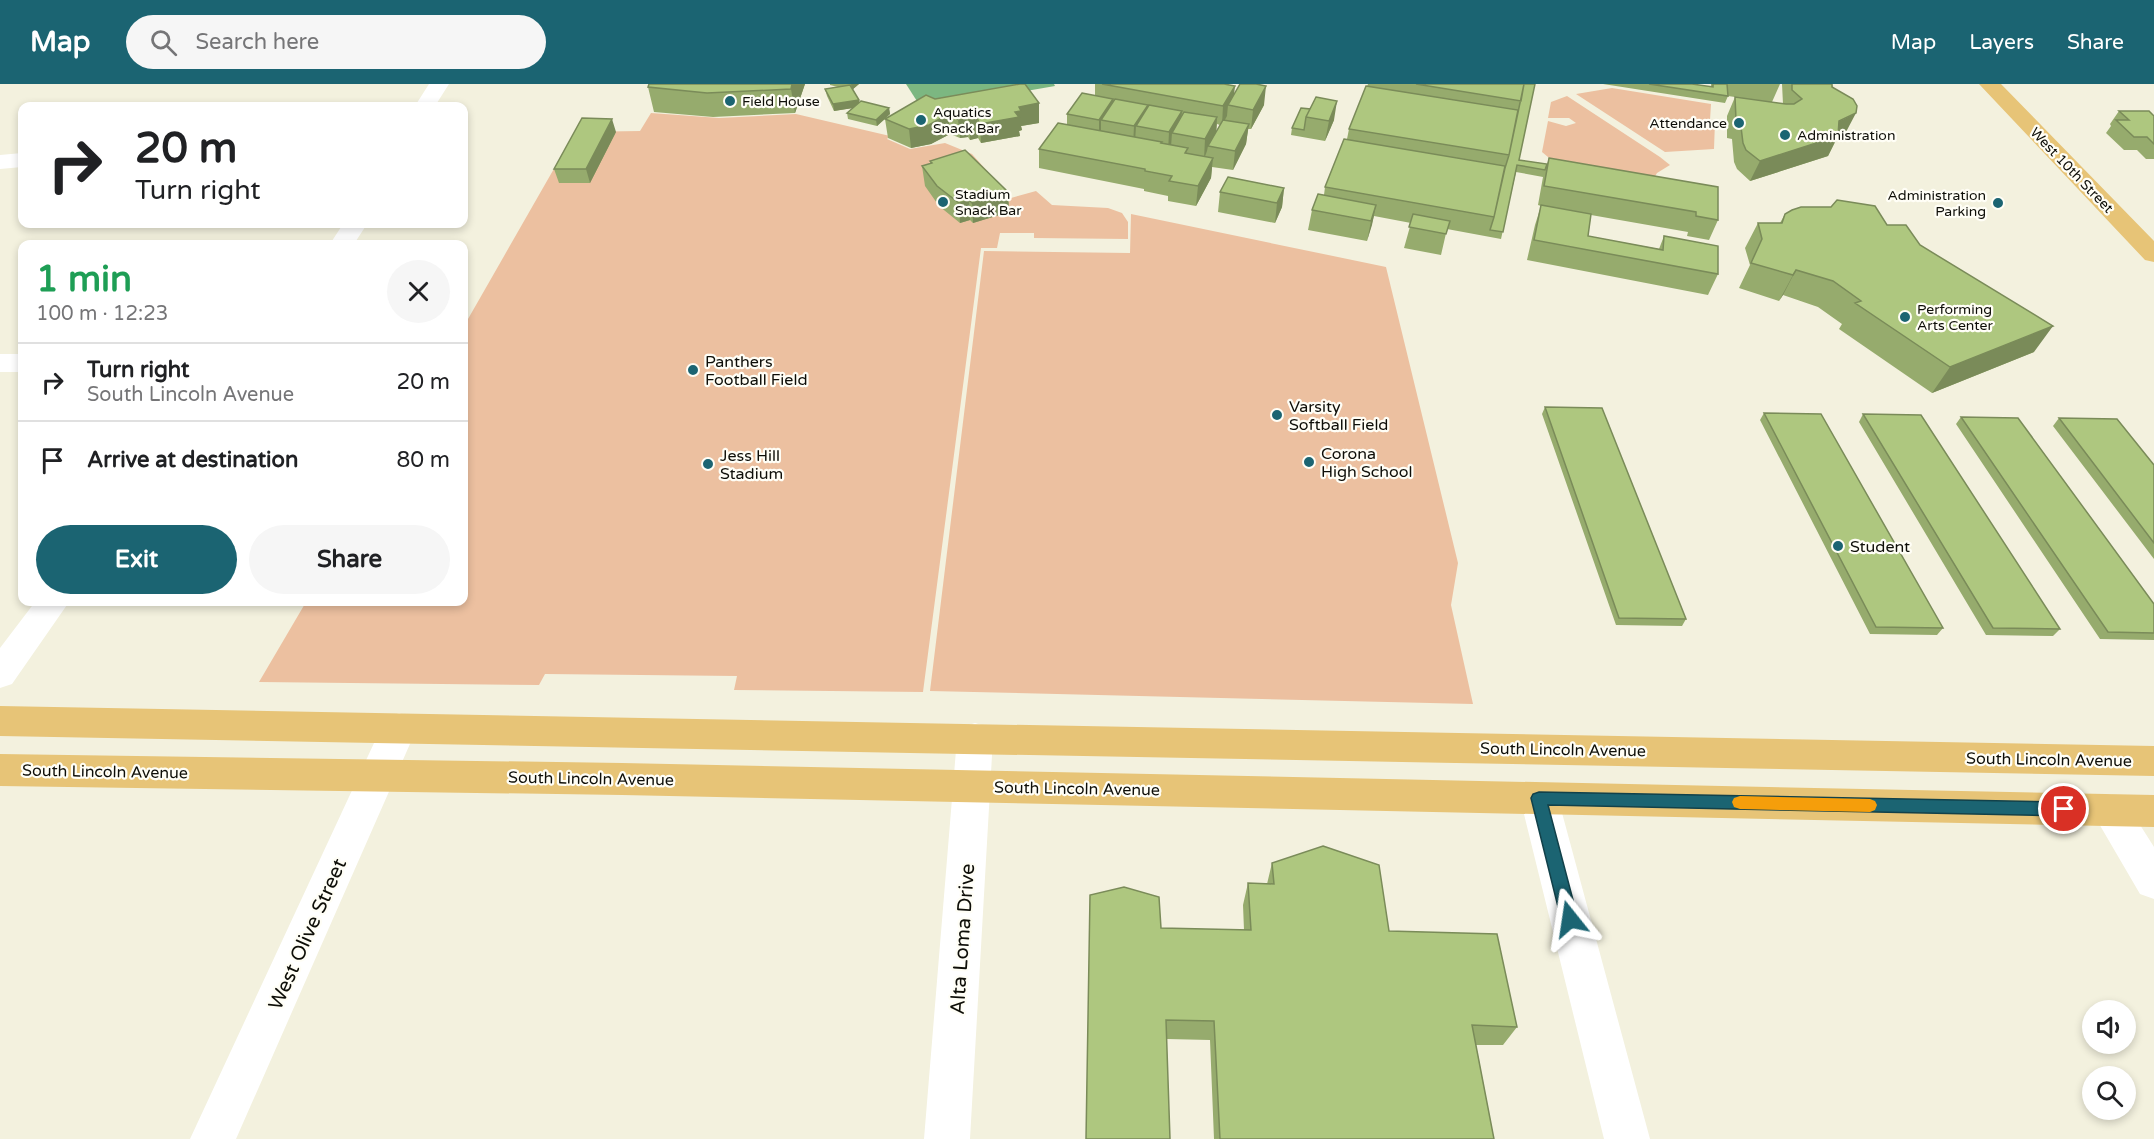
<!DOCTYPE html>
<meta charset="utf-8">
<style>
body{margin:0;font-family:"Varela Round",sans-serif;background:#f6f6f6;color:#202124;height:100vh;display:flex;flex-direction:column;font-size:22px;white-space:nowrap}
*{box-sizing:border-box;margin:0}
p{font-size:20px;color:#757577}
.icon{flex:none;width:33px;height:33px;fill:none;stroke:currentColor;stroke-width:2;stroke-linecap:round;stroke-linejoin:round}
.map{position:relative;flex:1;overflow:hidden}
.sheet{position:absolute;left:18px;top:156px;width:450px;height:366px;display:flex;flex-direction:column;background:#fff;border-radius:12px;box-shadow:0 3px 9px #0003}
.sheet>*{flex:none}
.top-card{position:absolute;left:18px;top:18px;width:450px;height:126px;border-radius:12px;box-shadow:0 3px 9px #0003;background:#fff;color:#202124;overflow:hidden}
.controls{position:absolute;left:2082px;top:916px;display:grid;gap:12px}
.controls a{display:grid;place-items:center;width:54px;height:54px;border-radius:50%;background:#fff;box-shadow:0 3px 9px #0003;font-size:30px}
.pin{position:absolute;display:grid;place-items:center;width:51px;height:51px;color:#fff;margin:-26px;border:3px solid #fff;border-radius:50%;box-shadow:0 2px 6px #0007}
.me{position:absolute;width:66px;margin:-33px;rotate:345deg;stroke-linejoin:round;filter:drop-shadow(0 0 4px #0008)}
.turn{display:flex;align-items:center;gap:21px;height:126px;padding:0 18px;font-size:27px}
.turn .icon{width:78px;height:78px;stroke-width:2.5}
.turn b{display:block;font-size:42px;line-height:51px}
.round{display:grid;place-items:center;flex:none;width:63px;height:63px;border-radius:32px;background:#f6f6f6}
.headline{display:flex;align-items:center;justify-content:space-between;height:102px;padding:0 18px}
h1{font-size:36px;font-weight:800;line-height:45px;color:#1e9e55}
.primary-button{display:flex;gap:12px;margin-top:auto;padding:12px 18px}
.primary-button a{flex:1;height:69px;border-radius:36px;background:#1b6472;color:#fff;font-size:24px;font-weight:800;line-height:69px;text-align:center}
.primary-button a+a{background:#f6f6f6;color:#202124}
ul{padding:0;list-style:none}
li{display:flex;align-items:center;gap:18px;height:78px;padding:0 18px;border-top:2px solid #e0e0e0}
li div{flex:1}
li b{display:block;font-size:22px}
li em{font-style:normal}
header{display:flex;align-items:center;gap:36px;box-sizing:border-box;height:84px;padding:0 30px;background:#1b6472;color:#fff}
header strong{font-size:28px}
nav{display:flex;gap:33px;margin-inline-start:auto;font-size:21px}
.search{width:420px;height:54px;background:#f6f6f6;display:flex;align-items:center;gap:15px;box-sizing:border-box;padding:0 21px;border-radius:33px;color:#757577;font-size:22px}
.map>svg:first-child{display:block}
</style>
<header>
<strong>Map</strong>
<div class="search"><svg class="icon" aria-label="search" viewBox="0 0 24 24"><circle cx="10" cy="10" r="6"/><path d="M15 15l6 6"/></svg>Search here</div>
<nav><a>Map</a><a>Layers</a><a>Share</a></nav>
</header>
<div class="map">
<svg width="2154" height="1055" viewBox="0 0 2154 1055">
<rect width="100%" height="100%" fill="#f3f1de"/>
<!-- green -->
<path fill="#ecc0a0" d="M1612 4 1711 20 1710 36 1715 37 1714 65 1665 68 1576 10Z
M1567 12 1660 73 1670 81 1657 89 1654 94 1554 78 1542 68 1548 37 1566 42 1576 39 1569 34H1548L1551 18Z
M651 29 719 34 796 30 890 52 887 55 910 65 945 59 972 70 1011 114 1036 107 1052 121 1108 124 1122 129 1128 138V155L1034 154V149H1000L997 164H981L923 608 734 606 737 592 545 590 539 601 259 598 306 518H464V242L575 48 640 47Z
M1131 130 1386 183 1458 479 1451 521 1473 620 930 607 984 167 1130 169Z"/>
<!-- water -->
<path fill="#7cb781" d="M906 0H1054L1055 2 922 25Z"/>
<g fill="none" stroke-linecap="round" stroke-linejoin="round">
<!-- minor -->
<path fill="#fff" fill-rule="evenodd" d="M429 0H449L435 22H415Z
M22 69V83L0 85V71Z
M343 140H367L354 160H330Z
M0 270H22V288H0Z
M35 518H69L12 600 0 604V564Z
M399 629 412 634 417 644 236 1055H190L381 644 386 634Z
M975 639 988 643 993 654 970 1055H924L957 654 962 643Z
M1539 698 1552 703 1558 714 1650 1055H1604L1520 714 1526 703Z
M2110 710 2123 714 2154 763V815L2140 810 2091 726 2097 714Z"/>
<!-- major -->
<path fill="#e7c477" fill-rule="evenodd" d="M1979 0H2001L2154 157V178L2145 176Z
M0 622 2154 662V692L0 652Z
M0 670 622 679 2154 711V743L622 711 0 702Z"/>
</g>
<!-- wall -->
<path fill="#96ab6d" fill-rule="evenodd" d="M805 0 795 29 713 33 654 28 648 3Z
M830 0H859L853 5 859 18 889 24 890 30 886 34 935 15 1039 19V39L1021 42 1022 46 1019 47 1020 52 981 59 978 54 970 56 968 53 960 54 950 50 931 60 911 64 888 54 885 35 877 42 848 35 847 29 852 24 834 27 827 12 825 5 838 3 830 1Z
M1095 0H1224L1234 10 1264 21 1251 45H1248L1246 60 1233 86 1212 83 1211 94 1196 122 1168 117V112L1144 107V105L1039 84V65L1067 40V30L1095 12ZM1217 40 1220 41 1216 48Z
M1368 0H1535L1519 76 1547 80 1549 74 1718 136 1709 156 1687 152 1688 148 1591 131 1588 152 1659 165 1664 152 1718 190 1708 211 1527 176 1535 141 1541 122 1538 121 1543 93 1516 88 1501 155 1447 145 1441 171 1404 164 1411 139 1374 132 1367 157 1308 146 1312 126 1324 111 1325 103 1347 55 1349 45Z
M1603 0H1694L1711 3V0H1780L1772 18 1783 20 1782 0H1832L1846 48 1838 52 1828 72 1750 97 1737 85 1734 78 1732 55 1727 54V32L1735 13 1728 12 1725 19Z
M1301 24 1334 36 1325 57 1291 51 1292 44Z
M2119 27 2154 32V75H2146L2137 66H2124L2106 49 2111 42 2110 40Z
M616 48 590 99H559L554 85Z
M930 77 1008 108 1009 128 973 139 970 136 960 139 939 122 925 102 922 82 930 80Z
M1284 104 1282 123 1275 139 1218 128 1220 108Z
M1785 130 1887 141 1920 161 2034 268 1932 309 1839 245 1842 240 1818 223 1783 211 1779 217 1739 204 1750 181 1745 164 1758 139H1780Z
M1545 323 1686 535 1682 542 1616 541 1542 330Z
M1764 329 1943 544 1937 551 1870 550 1760 336Z
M1863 330 2060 545 2053 552 1986 551 1859 338Z
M1961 333 2154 520V556L2100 555 1956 340Z
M2059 334 2154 381V475L2053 342Z
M1272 779 1389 847 1517 943 1503 961H1476L1494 1055H1214L1210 956 1167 955 1161 844 1244 846 1243 821 1248 799 1267 800Z"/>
<!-- shaded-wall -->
<path fill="#7a8b59" d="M792 0H805L795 29 791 5Z
M851 0H859L852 6Z
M1235 2 1233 21H1228L1227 32 1222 41 1223 22Z
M1266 2 1264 21 1251 45 1253 26Z
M1113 15V34L1101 36V53L1099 55V36Z
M859 16 860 23 834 27 833 20Z
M1337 17 1334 36 1325 57 1329 37Z
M1039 19V39L1021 42 1022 46 1019 47 1020 52 981 59 980 40 1015 28 1019 23Z
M1148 21 1147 41 1136 42 1135 59 1133 62 1134 42Z
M889 24 890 30 877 42 876 36Z
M1182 27 1180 46 1172 49 1171 63 1168 68 1169 48Z
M1856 29 1846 48 1834 54 1838 52 1828 72 1750 97 1760 77Z
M948 30 950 50 931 60 911 64 909 45Z
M967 33 968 53 960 54 958 35Z
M1217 33 1216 53 1208 62 1207 67 1204 75 1205 55Z
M977 34 978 54 970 56 969 36Z
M612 35 616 48 590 99 586 85Z
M1249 40 1246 60 1233 86 1235 67Z
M1213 74 1211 94 1196 122 1198 102Z
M1284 104 1282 123 1275 139 1277 119Z
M1008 108 1009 128 973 139 972 119Z
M969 116 970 136 960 139 959 119Z
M1376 121 1372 141 1367 157 1371 137Z
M1796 186 1783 211 1779 217 1793 191Z
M2053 242 2034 268 1932 309 1950 283Z"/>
<!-- building -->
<path fill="#aec77f" stroke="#7a8b59" stroke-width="1.5" d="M649 0H792L791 5 707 9 648 3Z
M1020 0H1025L1039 19 1019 23 1021 27 1015 28 1019 33 980 40 977 34 969 36 967 33 958 35 948 30 929 41 909 45 885 35 926 11 935 15Z
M1102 0H1224L1235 2 1223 22Z
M1240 0H1256L1266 2 1253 26 1228 21Z
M1416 0H1524L1521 17Z
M1524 0H1535L1519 76 1547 80 1545 86 1517 81 1503 148 1490 146 1494 133 1505 84 1509 71Z
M1649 0H1692L1713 3V0H1727L1728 12Z
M1792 0H1832V3L1853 15 1857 22 1856 29 1839 37 1838 52 1760 77 1746 66 1743 59 1740 35H1736L1735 13 1786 20H1794L1802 15 1792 6Z
M850 1 859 16 833 20 825 5Z
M1366 2 1518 26 1509 71 1349 45Z
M1082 9 1113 15 1099 36 1067 30Z
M1316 13 1337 17 1329 37 1306 33Z
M1115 15 1148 21 1134 42 1101 36Z
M861 17 889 24 876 36 847 29Z
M1149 21 1182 27 1169 48 1136 42Z
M1301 24 1310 25 1306 33 1304 46 1292 44Z
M2119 27H2149L2154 32V60L2147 53H2134L2116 36H2129Z
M1184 28 1217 33 1205 55 1172 49Z
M582 34 612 35 586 85H554Z
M1223 36 1249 40 1235 67 1208 62Z
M1058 39 1162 58 1161 59 1188 64 1185 69 1213 74 1198 102 1169 97 1172 92 1145 87V85L1039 65Z
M1344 55 1505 82 1494 133 1325 103Z
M965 66 1008 108 972 119 969 116 959 119 937 102 922 82 932 79 930 77Z
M1549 74 1718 103V136L1696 132V128L1544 102Z
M1228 93 1284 104 1277 119 1220 108Z
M1318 110 1376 121 1371 137 1312 126Z
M1837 116 1875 122 1887 141H1906L1920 161 2053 242 1950 283 1855 219 1861 217 1833 197 1796 186 1793 191 1751 179 1762 155 1758 139H1782L1785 130 1792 126 1801 123H1831Z
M1541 121 1591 130 1588 152 1663 166 1664 152 1718 162V190L1534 156Z
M1413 130 1450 137 1446 150 1409 143Z
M1545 323 1602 324 1686 535 1619 534Z
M1764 329 1821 330 1943 544 1876 543Z
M1863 330 1921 331 2060 545 1993 544Z
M1961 333 2018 334 2154 520V549L2108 548Z
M2059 334 2117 335 2154 381V459Z
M1323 762 1379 781 1389 847 1497 850 1517 943 1472 941 1494 1055H1220L1214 937 1166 936 1170 1055H1086L1090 811 1124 803 1159 813 1161 844 1251 846 1248 799 1274 800 1272 779Z"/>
<!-- route -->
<path fill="#1b6472" stroke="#12414a" stroke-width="1.5" d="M1539 708 2064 718 2069 720 2071 725 2069 730 2064 732 1548 721 1578 835 1576 840 1570 842 1564 840 1561 835 1531 714 1533 710Z"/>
<!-- slow -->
<path fill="#f59e0b" d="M1740 712 1870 715 1875 717 1877 721 1875 726 1870 728 1740 725 1734 723 1732 718 1734 714Z"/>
<!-- markers -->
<g fill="#1b6472" stroke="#fffef6" stroke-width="2">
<circle cx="730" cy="17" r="6"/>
<circle cx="921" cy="36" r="6"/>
<circle cx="1739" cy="39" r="6"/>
<circle cx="1785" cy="51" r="6"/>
<circle cx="943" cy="118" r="6"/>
<circle cx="1998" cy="119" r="6"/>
<circle cx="1905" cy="233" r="6"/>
<circle cx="693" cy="286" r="6"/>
<circle cx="1277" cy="331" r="6"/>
<circle cx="1309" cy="378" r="6"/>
<circle cx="708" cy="380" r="6"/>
<circle cx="1838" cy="462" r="6"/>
</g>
<g text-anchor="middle" stroke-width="4.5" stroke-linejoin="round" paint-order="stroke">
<!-- far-poi labels -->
<g font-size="14" fill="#0e0e08" stroke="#fffef6" text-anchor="start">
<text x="742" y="22">Field House</text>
<text x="933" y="33">Aquatics<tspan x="933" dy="16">Snack Bar</tspan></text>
<text x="1727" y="44" text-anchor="end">Attendance</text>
<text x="1797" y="56">Administration</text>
<text x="955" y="115">Stadium<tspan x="955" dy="16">Snack Bar</tspan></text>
<text x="1986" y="116" text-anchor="end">Administration<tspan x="1986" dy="16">Parking</tspan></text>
<text x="1917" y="230">Performing<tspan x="1917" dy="16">Arts Center</tspan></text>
</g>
<!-- far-street labels -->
<g font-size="14" fill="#0e0e08" stroke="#fffef6">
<text transform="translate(2072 86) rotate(46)" y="5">West 10th Street</text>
</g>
<!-- poi labels -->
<g font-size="16" fill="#0e0e08" stroke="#fffef6" text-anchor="start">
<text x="705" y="283">Panthers<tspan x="705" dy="18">Football Field</tspan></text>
<text x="1289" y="328">Varsity<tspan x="1289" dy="18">Softball Field</tspan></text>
<text x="1321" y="375">Corona<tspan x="1321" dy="18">High School</tspan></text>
<text x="720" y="377">Jess Hill<tspan x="720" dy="18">Stadium</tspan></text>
<text x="1850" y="468">Student</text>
</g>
<!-- street labels -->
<g font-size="16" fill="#0e0e08" stroke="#fffef6">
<text transform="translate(1563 665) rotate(1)" y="6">South Lincoln Avenue</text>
<text transform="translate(2049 675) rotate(1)" y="6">South Lincoln Avenue</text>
<text transform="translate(105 687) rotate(1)" y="6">South Lincoln Avenue</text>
<text transform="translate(591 694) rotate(1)" y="6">South Lincoln Avenue</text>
<text transform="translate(1077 704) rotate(1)" y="6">South Lincoln Avenue</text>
</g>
<!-- near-street labels -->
<g font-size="20" fill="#0e0e08" stroke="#fffef6">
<text transform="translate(307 850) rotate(-66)" y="7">West Olive Street</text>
<text transform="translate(962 855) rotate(-86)" y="7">Alta Loma Drive</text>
</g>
</g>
</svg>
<div class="controls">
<a><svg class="icon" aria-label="sound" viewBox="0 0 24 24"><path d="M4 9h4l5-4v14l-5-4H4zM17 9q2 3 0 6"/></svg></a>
<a><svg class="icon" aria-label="search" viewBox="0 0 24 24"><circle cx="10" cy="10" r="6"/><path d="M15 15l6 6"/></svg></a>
</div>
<div class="pin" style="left:2064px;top:725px;background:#d93025"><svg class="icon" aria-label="arrive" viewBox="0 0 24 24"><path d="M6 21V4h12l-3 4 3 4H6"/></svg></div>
<svg class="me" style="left:1570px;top:835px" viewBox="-20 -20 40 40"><path d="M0-17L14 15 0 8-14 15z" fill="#1b6472" stroke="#fff" stroke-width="4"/></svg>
<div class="top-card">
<div class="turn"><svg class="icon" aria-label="right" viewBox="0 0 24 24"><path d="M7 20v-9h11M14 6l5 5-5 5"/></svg><div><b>20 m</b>Turn right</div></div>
</div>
<section class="sheet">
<div class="headline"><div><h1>1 min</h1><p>100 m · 12:23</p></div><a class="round"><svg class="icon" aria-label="close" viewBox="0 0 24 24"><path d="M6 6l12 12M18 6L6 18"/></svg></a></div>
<ul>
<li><svg class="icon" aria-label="right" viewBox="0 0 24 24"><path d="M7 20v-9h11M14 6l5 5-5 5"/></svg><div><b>Turn right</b><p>South Lincoln Avenue</p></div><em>20 m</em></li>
<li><svg class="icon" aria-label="arrive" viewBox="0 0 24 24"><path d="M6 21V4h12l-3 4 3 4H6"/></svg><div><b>Arrive at destination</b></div><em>80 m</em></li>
</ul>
<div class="primary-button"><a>Exit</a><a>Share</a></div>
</section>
</div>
